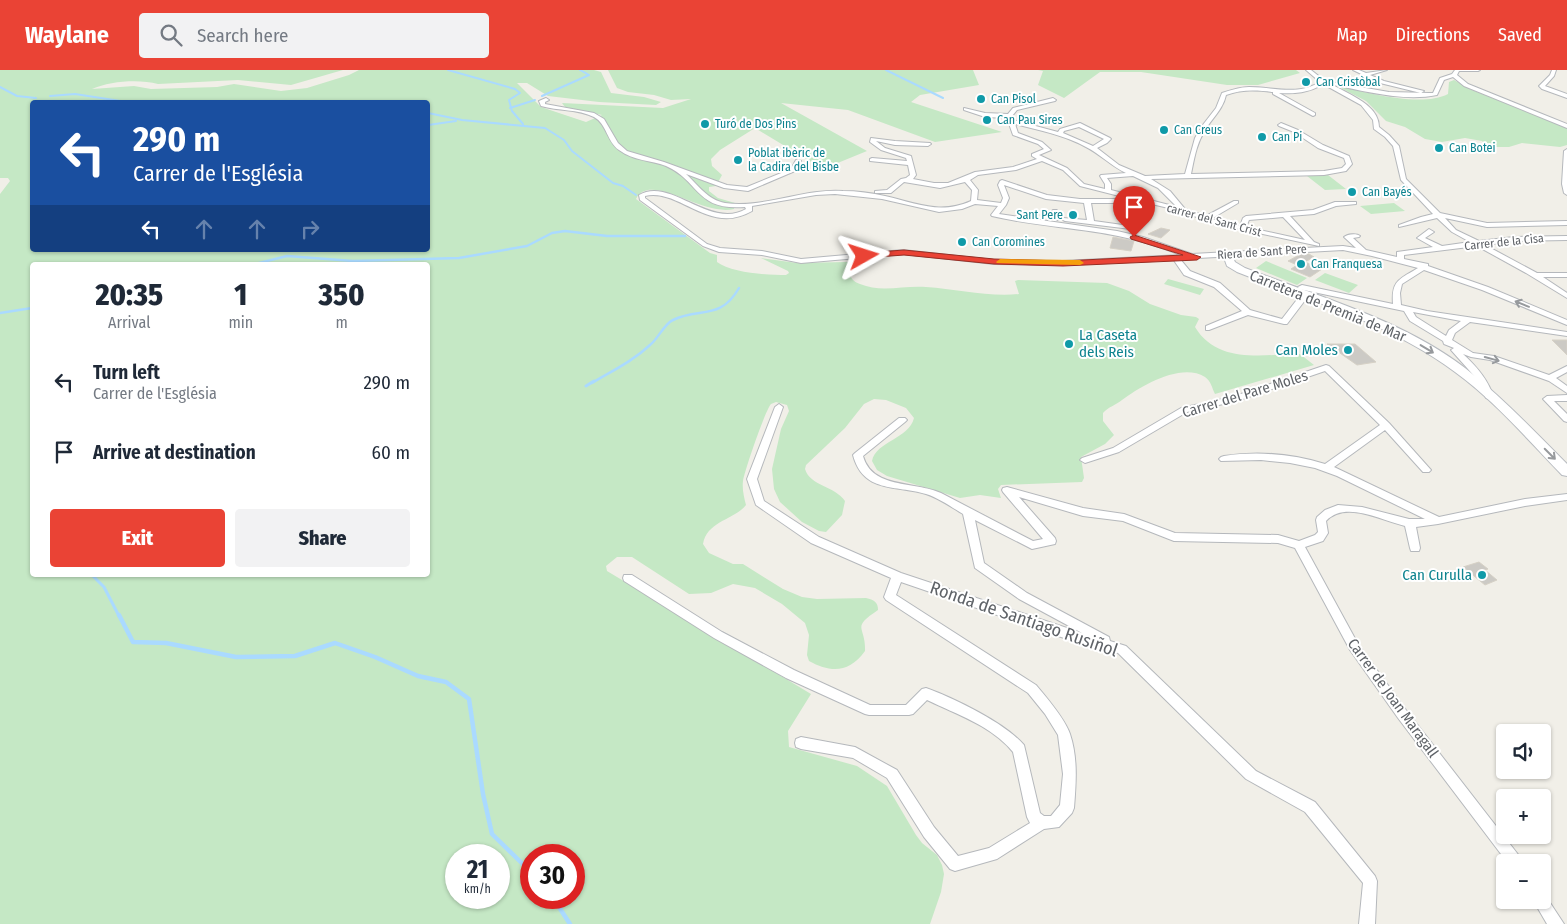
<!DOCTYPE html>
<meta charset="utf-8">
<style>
body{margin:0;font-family:"Fira Sans Condensed",sans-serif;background:#f2f2f3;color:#1f2937;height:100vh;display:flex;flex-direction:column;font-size:19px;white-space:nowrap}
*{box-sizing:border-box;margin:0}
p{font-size:16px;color:#747a83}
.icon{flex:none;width:28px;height:28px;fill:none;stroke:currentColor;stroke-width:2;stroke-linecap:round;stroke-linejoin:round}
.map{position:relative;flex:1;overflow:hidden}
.panel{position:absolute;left:30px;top:192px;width:400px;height:315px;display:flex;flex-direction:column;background:#fff;border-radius:5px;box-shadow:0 1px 4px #0004}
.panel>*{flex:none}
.hud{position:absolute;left:30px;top:30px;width:400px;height:152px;border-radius:5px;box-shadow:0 1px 4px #0004;background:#1a4fa0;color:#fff;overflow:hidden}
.tools{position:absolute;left:1496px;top:654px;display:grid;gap:10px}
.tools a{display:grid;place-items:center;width:55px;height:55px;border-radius:5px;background:#fff;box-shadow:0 1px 4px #0004;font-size:25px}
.speed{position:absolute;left:445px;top:774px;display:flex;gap:10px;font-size:25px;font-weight:700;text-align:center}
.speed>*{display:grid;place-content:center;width:65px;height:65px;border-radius:50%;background:#fff;box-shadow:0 1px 4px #0004;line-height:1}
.speed small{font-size:12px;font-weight:400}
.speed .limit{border:8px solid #d22;background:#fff;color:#111}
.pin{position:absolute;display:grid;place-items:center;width:42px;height:42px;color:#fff;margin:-51px -21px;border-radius:50% 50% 50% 0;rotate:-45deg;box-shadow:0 0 5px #0007}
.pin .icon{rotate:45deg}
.me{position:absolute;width:55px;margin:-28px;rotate:84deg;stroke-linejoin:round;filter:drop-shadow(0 0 4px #0008)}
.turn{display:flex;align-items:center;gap:18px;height:105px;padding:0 20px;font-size:22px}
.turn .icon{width:65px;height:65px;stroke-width:2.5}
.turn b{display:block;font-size:35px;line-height:42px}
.lanes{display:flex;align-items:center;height:48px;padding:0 20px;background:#0003;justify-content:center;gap:25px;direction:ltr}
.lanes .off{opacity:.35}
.eta{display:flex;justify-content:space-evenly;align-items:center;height:85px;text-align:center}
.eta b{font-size:30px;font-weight:800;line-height:35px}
.action{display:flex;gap:10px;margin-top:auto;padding:10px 20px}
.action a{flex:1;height:58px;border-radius:5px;background:#ea4335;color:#fff;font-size:20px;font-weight:800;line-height:58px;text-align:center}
.action a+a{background:#f2f2f3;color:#1f2937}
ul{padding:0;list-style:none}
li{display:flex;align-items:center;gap:15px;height:70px;padding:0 20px}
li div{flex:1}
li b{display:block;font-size:19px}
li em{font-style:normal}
header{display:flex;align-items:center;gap:30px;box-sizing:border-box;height:70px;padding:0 25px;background:#ea4335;color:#fff}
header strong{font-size:24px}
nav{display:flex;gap:28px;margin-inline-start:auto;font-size:18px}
.search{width:350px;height:45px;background:#f2f2f3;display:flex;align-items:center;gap:12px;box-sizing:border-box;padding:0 18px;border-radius:5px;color:#747a83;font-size:19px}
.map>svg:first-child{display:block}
</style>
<header>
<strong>Waylane</strong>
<div class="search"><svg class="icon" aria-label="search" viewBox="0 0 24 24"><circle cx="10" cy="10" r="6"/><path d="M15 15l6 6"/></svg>Search here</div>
<nav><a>Map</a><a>Directions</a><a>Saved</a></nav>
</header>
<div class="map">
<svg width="1567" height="854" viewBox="0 0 1567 854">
<rect width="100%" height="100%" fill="#f1efe8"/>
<!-- green -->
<path fill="#c5e8c5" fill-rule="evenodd" d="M0 0H343L291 15 238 10 158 14C139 9 110 11 92 19L134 16 151 19 217 17 234 14 281 21 307 18 349 5 359 0H594L601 2 611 23 644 27 661 32 656 35 599 32 548 26 527 13H517L541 37 586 52 602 45 565 37 562 33 663 38 691 29 671 30 654 25 628 22 617 18 608 0H973L979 15 920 25 911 32 1002 62 935 72 848 40 781 33 867 81 823 99 755 58 720 80 711 89 712 96 722 105 716 116 709 117V121L718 128 735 133 734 139C702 147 650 101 636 129L710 183 717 185V192C731 203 768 205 786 205L789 203 788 201 761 188 797 193 847 192 853 195 848 200C850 207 853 212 860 214 881 223 905 215 926 217 957 219 988 227 1019 224L1015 211 1018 210 1107 213 1129 221 1150 234 1181 245 1196 247 1199 249 1195 257C1218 295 1264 284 1300 284L1314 295 1215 324C1212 318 1211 311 1205 307 1181 292 1141 316 1122 330 1116 335 1108 337 1103 343V351L1114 365 1105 374 1081 387 1084 408 1082 412 1001 415 998 419 1001 428 980 425 960 428 887 406 877 400 872 391C876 371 909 369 914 348L906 338 886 330 874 329 864 334 845 358 806 395 805 399C810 416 835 416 845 431L842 445 826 462 819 461 802 452 780 432 774 419 772 399 781 359 789 341 787 335 776 332 771 334C765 341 745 400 743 411 742 419 744 427 746 435 734 450 707 451 703 474L709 483 733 494H743L783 519 802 527 817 529 866 528C874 530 878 532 878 540 850 559 866 555 865 581 849 603 831 603 809 591L807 585 809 565 805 553 782 534 755 518 733 514 711 523 689 524 632 487H617L606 496 607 501 617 507 811 624 788 661 789 677 857 696 887 716 916 765 922 773 937 785 942 795 944 804 941 822 930 854H0V124L10 111 8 108H0ZM32 32H428V180H32ZM32 195H428V505H32ZM456 785H499V828H456ZM531 785H574V828H531Z
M1038 0H1296L1300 3 1258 15H1227L1141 2H1100L1064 28 1038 15 1043 1Z
M1454 10 1472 20 1567 58V75L1560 77 1522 73 1509 77H1487L1482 71 1465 68 1442 72 1425 69 1405 57 1386 51 1366 31 1337 16C1366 22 1421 38 1448 24L1449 12Z
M1328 105 1346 119 1325 120 1307 106Z
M1394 133 1405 141 1371 144 1360 136Z
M1266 191 1307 208 1297 215 1256 198Z
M1325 203 1358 215 1349 223 1315 210Z
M1168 209 1204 219 1200 225 1164 214Z"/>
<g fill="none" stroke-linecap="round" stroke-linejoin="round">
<!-- stream-far3 -->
<path stroke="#aadaff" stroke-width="2" d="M448 0 515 19 520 23 509 30 512 41 523 54
M886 0 943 28
M0 17 17 26 36 28
M50 26 75 24 127 32
M542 26 589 5 580 0
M510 38 535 30
M428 43 462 50 545 58 564 70 572 81 613 113 623 116 636 125
M428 55 456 51"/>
<!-- stream-far2 -->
<path stroke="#aadaff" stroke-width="2.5" d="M251 195 287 186 353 191 459 188 527 176 552 163 565 161 607 166H685
M0 243 32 238
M592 313C612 301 633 291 650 275 658 269 664 254 673 250 700 237 720 251 739 218"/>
<!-- stream-far1 -->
<path stroke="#aadaff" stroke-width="3" d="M586 316 594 311
M92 505 104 517 119 546"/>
<!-- stream -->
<path stroke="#aadaff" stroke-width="4.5" d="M119 545 133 572 166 573 236 587 295 586 335 573 375 587 418 606 446 612 469 629 483 724 492 764 531 802
M553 828 570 854"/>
</g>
<!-- building -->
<path fill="#cccac5" stroke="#d6d1c6" d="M1161 158 1170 160 1161 168 1148 164Z
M1113 167 1134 171 1131 181 1110 178Z
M1301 184H1309L1314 187 1305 192 1322 199 1310 207 1291 199 1297 195 1288 191Z
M1552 270H1567V285Z
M1327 274H1355L1376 292 1357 295Z
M1479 492 1488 499 1485 500 1497 510 1485 515 1463 497Z"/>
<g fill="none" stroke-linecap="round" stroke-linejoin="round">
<defs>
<path id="street" d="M1306 0H1311L1325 11 1389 22 1429 23H1433L1440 8 1452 4 1455 0H1480L1478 1H1459L1457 5 1468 14 1567 54V58L1464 16 1453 7 1444 10 1437 25C1404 32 1365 21 1333 15 1350 25 1379 35 1379 57L1389 65 1399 76 1406 109 1440 143 1487 153 1567 151V155L1487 157 1445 148 1456 160 1479 171 1514 167 1567 166V170L1514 171 1485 175 1537 203H1567V207H1543L1567 223V228L1526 203 1477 176 1404 185V189L1428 194V196L1488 217 1567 250V255L1482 220 1424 200 1402 214 1400 223 1401 235 1427 241 1567 262V266L1470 252 1455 263 1452 270 1473 283 1494 286 1549 305 1567 296V302L1556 308 1567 316V323L1549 311 1490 290 1471 287 1463 284C1476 296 1488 309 1493 326L1489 329 1486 328 1476 308 1451 280 1454 278 1444 274 1443 271 1410 251 1404 241 1299 219 1298 217 1302 215 1393 234C1391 210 1400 209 1418 198L1372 186 1343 180 1180 189 1190 201 1220 213 1250 240 1282 249 1302 223H1305L1309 225 1287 254H1284L1248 245 1209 260H1206V256L1242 241 1214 217 1184 205 1173 189 1063 195 994 194 903 184 801 193 762 185 719 182 703 176 640 130 639 125C670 106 710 160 746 139L745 137C695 141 700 111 666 96 651 90 633 91 619 80 607 72 607 54 594 47 578 39 558 41 541 36L539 31 546 28 549 30 545 32V34L594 43 604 49 618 73 627 81 664 92 727 115 747 117 791 99 796 90 801 91 795 101 748 121 724 118 686 104C698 115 708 130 725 133 762 139 804 118 843 121 857 121 872 123 885 126 916 133 940 145 971 131L972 120 965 112 940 118 904 112 891 123H875V121L887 120 901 109 906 108 910 105 908 95 870 91V89L872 88 907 91 906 88 881 80 870 72 871 68 895 71 930 73 931 74 928 76 895 75 876 71 885 78 911 86 916 105 913 109 934 113H948L975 102 1013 97 1037 89 1032 86V84L1044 79 1038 74 1013 65 1007 48 985 47 964 40V38L985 43 1008 44 1013 38 1053 28 1056 30 1055 31 1017 40 1012 46 1013 50 1058 62 1060 59 1080 53 1110 68 1111 69 1107 73 1097 78 1119 95 1145 106 1185 104 1195 68 1202 56 1216 38 1222 23C1231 20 1240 17 1249 17 1274 17 1297 26 1320 12ZM1323 14 1361 35 1373 50 1374 59 1385 67 1393 76 1401 110 1433 144 1421 147 1399 155V157L1437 148 1452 162 1470 172 1442 176 1425 168 1434 162 1429 159 1417 168 1433 177 1397 182V187L1366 180 1353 168 1359 167 1360 166C1357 163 1347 164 1344 167L1356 178 1343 176 1192 184 1143 167 1117 161 999 144 1006 135 1009 128 1004 115 1046 129 1084 133 1087 150 1063 148V150L1065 151 1139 160V158L1137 157 1094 151 1091 133H1132L1134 132 1135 130 1181 141 1212 153 1319 176V174L1314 172 1290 146 1314 144 1336 136 1356 134V132H1335L1313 140 1246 146 1243 148 1240 156 1211 149 1238 133V131H1234L1206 146 1185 139 1170 121 1151 109 1324 105 1346 101 1352 94 1349 86 1323 75 1298 60 1281 53 1278 55 1279 56 1294 62 1318 78 1344 88 1346 94 1342 98 1324 101 1191 104C1194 90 1196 75 1204 62 1211 49 1223 40 1226 25 1242 19 1257 20 1273 22V24L1313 46 1315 45V43L1279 23C1295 24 1309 23 1323 14ZM1015 54C1039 60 1064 65 1086 77 1100 84 1111 96 1126 103L1101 105 1100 106 1105 114V119L1084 114 1067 98 1039 85 1051 80 1042 72 1018 63ZM1079 57 1104 69 1093 76 1063 63 1064 61ZM1042 91 1063 100 1080 116 1131 129H1080L1047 125 1002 110 1000 111 998 115 1003 128 1001 133 977 130 978 120 970 110 978 105 1016 100ZM1133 106 1158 118 1177 137 1111 120V114L1107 108ZM835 124 882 129 939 142 962 139 975 134 998 136 991 145 992 146C1033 156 1076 157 1118 166 1139 170 1160 177 1181 185L1063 191 994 190 903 180 801 189 762 181 720 178 707 174 645 128V126C680 118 709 166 752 141V136L816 125ZM1283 147 1305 170 1246 157 1249 150ZM1413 242 1461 251 1449 260 1446 266 1416 247Z
M1353 0H1359L1366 3 1387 0 1370 5 1384 11 1424 21 1421 23 1380 13Z
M1552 0H1556L1554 6 1545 16 1567 24V28L1542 19 1539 16 1550 5Z
M1567 79V125L1564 123 1562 114 1564 81Z
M1053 140H1057L1061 149 1060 150H1056L1052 141Z
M1326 295 1329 296 1389 353 1431 400 1429 402H1423L1385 360 1334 397 1439 447 1525 429 1567 424V430L1525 436 1438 454 1416 457 1420 478 1419 481H1411L1410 478 1405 456C1382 451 1346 430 1326 451L1328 463 1323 471 1305 477 1358 574 1406 640 1520 787 1522 792H1507L1398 648 1350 580 1295 478 1278 473 1174 471 1123 451 1083 446 1019 427 1055 468 1056 471 1055 474 1032 479 975 450 984 493 1027 523 1109 567 1110 571 1126 576 1256 701 1315 732 1375 806 1377 811 1375 854H1359L1363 813 1305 742 1246 709 1118 583 1064 568 901 512 896 525 1036 615C1047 628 1065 649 1070 664 1078 688 1076 713 1074 738L1072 743 1059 757 1044 759 997 789 955 801 950 799 924 767 887 708 853 688 801 679 796 677 795 673 796 669 801 667 855 677 897 700 934 757 958 786 989 778 1030 753 1027 747 1013 682C992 656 956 644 927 630L913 644 909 645H869L865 644 786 608 714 568 624 511 623 508 624 505H632L722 562 794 600 870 635H906L922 619 926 618C954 628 1005 653 1024 675L1040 743 1044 746H1051L1060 735 1063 704 1058 665 1045 644 1028 623 886 530 884 527 891 508 811 473 756 435 747 409 775 337 779 334 783 337 757 409 764 431 819 467 901 503 1082 563 1019 529 975 498 963 444C951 437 939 428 926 424 895 415 863 423 853 385L855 383 899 348H905L907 350 905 352 863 386C872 419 914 411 941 423L1033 471 1043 469 1003 422 1002 420 1003 418 1007 417 1083 438 1124 444 1175 463 1278 465 1299 471 1315 465 1318 462 1316 450 1317 447 1325 440 1338 435 1362 437 1409 449H1425L1337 406 1315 398 1290 393 1261 390 1221 391 1219 389 1221 387 1224 386C1257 381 1293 384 1325 394L1380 355 1325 301 1237 331 1187 342 1119 382 1085 393 1080 390 1082 388 1113 378 1181 338 1232 327Z
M1567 325V331H1554L1567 344V352L1564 351 1543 329 1547 326Z
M1542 824 1545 825 1564 854H1547L1533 830H1542Z"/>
<path id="secondary" d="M1228 182 1231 183 1235 192 1245 198C1317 226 1403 250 1465 298 1502 327 1534 361 1567 394V406L1562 405C1528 370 1495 331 1455 302 1391 254 1311 231 1237 202L1227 196 1223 185Z"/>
</defs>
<!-- street casing -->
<use href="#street" stroke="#b5b8bc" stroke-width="2"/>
<!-- secondary casing -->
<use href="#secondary" stroke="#b6babf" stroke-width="2"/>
<!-- street -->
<use href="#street" fill="#fff" fill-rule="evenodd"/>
<!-- secondary -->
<use href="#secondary" fill="#fff" fill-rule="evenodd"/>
</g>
<!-- one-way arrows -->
<defs><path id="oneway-shaft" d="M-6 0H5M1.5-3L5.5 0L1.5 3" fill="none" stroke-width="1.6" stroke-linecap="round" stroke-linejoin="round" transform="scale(1.25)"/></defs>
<g stroke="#979a9d">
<use href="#oneway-shaft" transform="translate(1522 234) rotate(-158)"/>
<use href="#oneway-shaft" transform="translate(1427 279) rotate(31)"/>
<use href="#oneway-shaft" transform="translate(1492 289) rotate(15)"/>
<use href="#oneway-shaft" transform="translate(1550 384) rotate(45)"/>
</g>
<!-- route -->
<path fill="#ea4335" stroke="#982c22" d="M1134 165 1201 187 1197 190 1063 196 994 194 904 185 864 188 860 186 864 183 904 180 994 189 1063 191 1183 185 1131 169 1130 167Z"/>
<!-- slow -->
<path fill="#f59e0b" d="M1000 189 1080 190 1084 193 1080 195 997 193 996 192Z"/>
<!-- markers -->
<g fill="#0f9aa8" stroke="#fff" stroke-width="2">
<circle cx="1306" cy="12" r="5"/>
<circle cx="981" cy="29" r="5"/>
<circle cx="987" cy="50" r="5"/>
<circle cx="705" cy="54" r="5"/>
<circle cx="1164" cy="60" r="5"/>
<circle cx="1262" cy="67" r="5"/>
<circle cx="1439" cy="78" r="5"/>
<circle cx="738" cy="90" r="5"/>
<circle cx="1352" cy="122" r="5"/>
<circle cx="1073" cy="145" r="5"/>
<circle cx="962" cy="172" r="5"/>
<circle cx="1301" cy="194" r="5"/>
<circle cx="1069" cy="274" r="5"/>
<circle cx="1348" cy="280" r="5"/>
<circle cx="1482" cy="505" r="5"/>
</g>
<g text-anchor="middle" stroke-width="4" stroke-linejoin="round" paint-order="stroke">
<!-- far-culture labels -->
<g font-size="12" fill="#0d838f" stroke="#fff" text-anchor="start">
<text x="1316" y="16">Can Cristòbal</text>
<text x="991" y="33">Can Pisol</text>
<text x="997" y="54">Can Pau Sires</text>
<text x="715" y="58">Turó de Dos Pins</text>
<text x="1174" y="64">Can Creus</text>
<text x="1272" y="71">Can Pi</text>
<text x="1449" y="82">Can Botei</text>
<text x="748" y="87">Poblat ibèric de<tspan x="748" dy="14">la Cadira del Bisbe</tspan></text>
<text x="1362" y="126">Can Bayés</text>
<text x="1063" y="149" text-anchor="end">Sant Pere</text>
<text x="972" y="176">Can Coromines</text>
<text x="1311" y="198">Can Franquesa</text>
</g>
<!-- far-street labels -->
<g font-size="12" fill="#5f6368" stroke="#fff">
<text transform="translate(1214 150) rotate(15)" y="4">carrer del Sant Crist</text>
<text transform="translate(1504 172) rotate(-6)" y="4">Carrer de la Cisa</text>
<text transform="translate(1262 182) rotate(-4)" y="4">Riera de Sant Pere</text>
</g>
<!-- street labels -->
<g font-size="15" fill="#5f6368" stroke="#fff">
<text transform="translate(1328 236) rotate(22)" y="5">Carretera de Premià de Mar</text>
<text transform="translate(1245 324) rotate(-17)" y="5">Carrer del Pare Moles</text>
<text transform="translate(1393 628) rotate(54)" y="5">Carrer de Joan Maragall</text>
</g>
<!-- culture labels -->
<g font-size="15" fill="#0d838f" stroke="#fff" text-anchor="end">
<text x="1079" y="270" text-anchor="start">La Caseta<tspan x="1079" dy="17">dels Reis</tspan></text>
<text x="1338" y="285">Can Moles</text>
<text x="1472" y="510">Can Curulla</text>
</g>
<!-- near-street labels -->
<g font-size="18" fill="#5f6368" stroke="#fff">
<text transform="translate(1024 549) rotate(19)" y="6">Ronda de Santiago Rusiñol</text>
</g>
</g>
</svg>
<div class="tools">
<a><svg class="icon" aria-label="sound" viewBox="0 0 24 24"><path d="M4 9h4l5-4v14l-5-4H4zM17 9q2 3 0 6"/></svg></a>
<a>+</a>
<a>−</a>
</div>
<div class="speed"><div>21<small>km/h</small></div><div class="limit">30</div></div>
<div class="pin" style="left:1134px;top:167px;background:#d93025"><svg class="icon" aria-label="arrive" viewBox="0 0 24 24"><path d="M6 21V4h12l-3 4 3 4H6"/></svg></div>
<svg class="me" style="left:864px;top:186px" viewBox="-20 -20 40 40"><path d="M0-17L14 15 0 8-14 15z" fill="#ea4335" stroke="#fff" stroke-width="4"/></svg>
<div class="hud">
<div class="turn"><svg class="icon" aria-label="left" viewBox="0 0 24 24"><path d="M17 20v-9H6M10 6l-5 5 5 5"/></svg><div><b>290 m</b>Carrer de l'Església</div></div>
<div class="lanes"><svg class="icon" aria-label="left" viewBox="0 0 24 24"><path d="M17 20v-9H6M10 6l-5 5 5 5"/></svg><svg class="icon off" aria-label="ahead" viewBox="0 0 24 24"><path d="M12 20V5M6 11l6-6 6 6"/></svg><svg class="icon off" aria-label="ahead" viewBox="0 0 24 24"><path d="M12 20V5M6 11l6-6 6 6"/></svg><svg class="icon off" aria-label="right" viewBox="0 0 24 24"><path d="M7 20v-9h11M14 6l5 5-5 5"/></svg></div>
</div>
<section class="panel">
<div class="eta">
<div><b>20:35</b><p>Arrival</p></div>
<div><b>1</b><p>min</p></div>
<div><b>350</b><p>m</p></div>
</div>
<ul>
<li><svg class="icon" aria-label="left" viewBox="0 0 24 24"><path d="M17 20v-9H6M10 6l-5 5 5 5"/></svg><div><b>Turn left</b><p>Carrer de l'Església</p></div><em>290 m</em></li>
<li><svg class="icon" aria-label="arrive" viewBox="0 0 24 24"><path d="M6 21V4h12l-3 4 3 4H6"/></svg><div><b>Arrive at destination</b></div><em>60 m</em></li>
</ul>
<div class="action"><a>Exit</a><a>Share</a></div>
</section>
</div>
